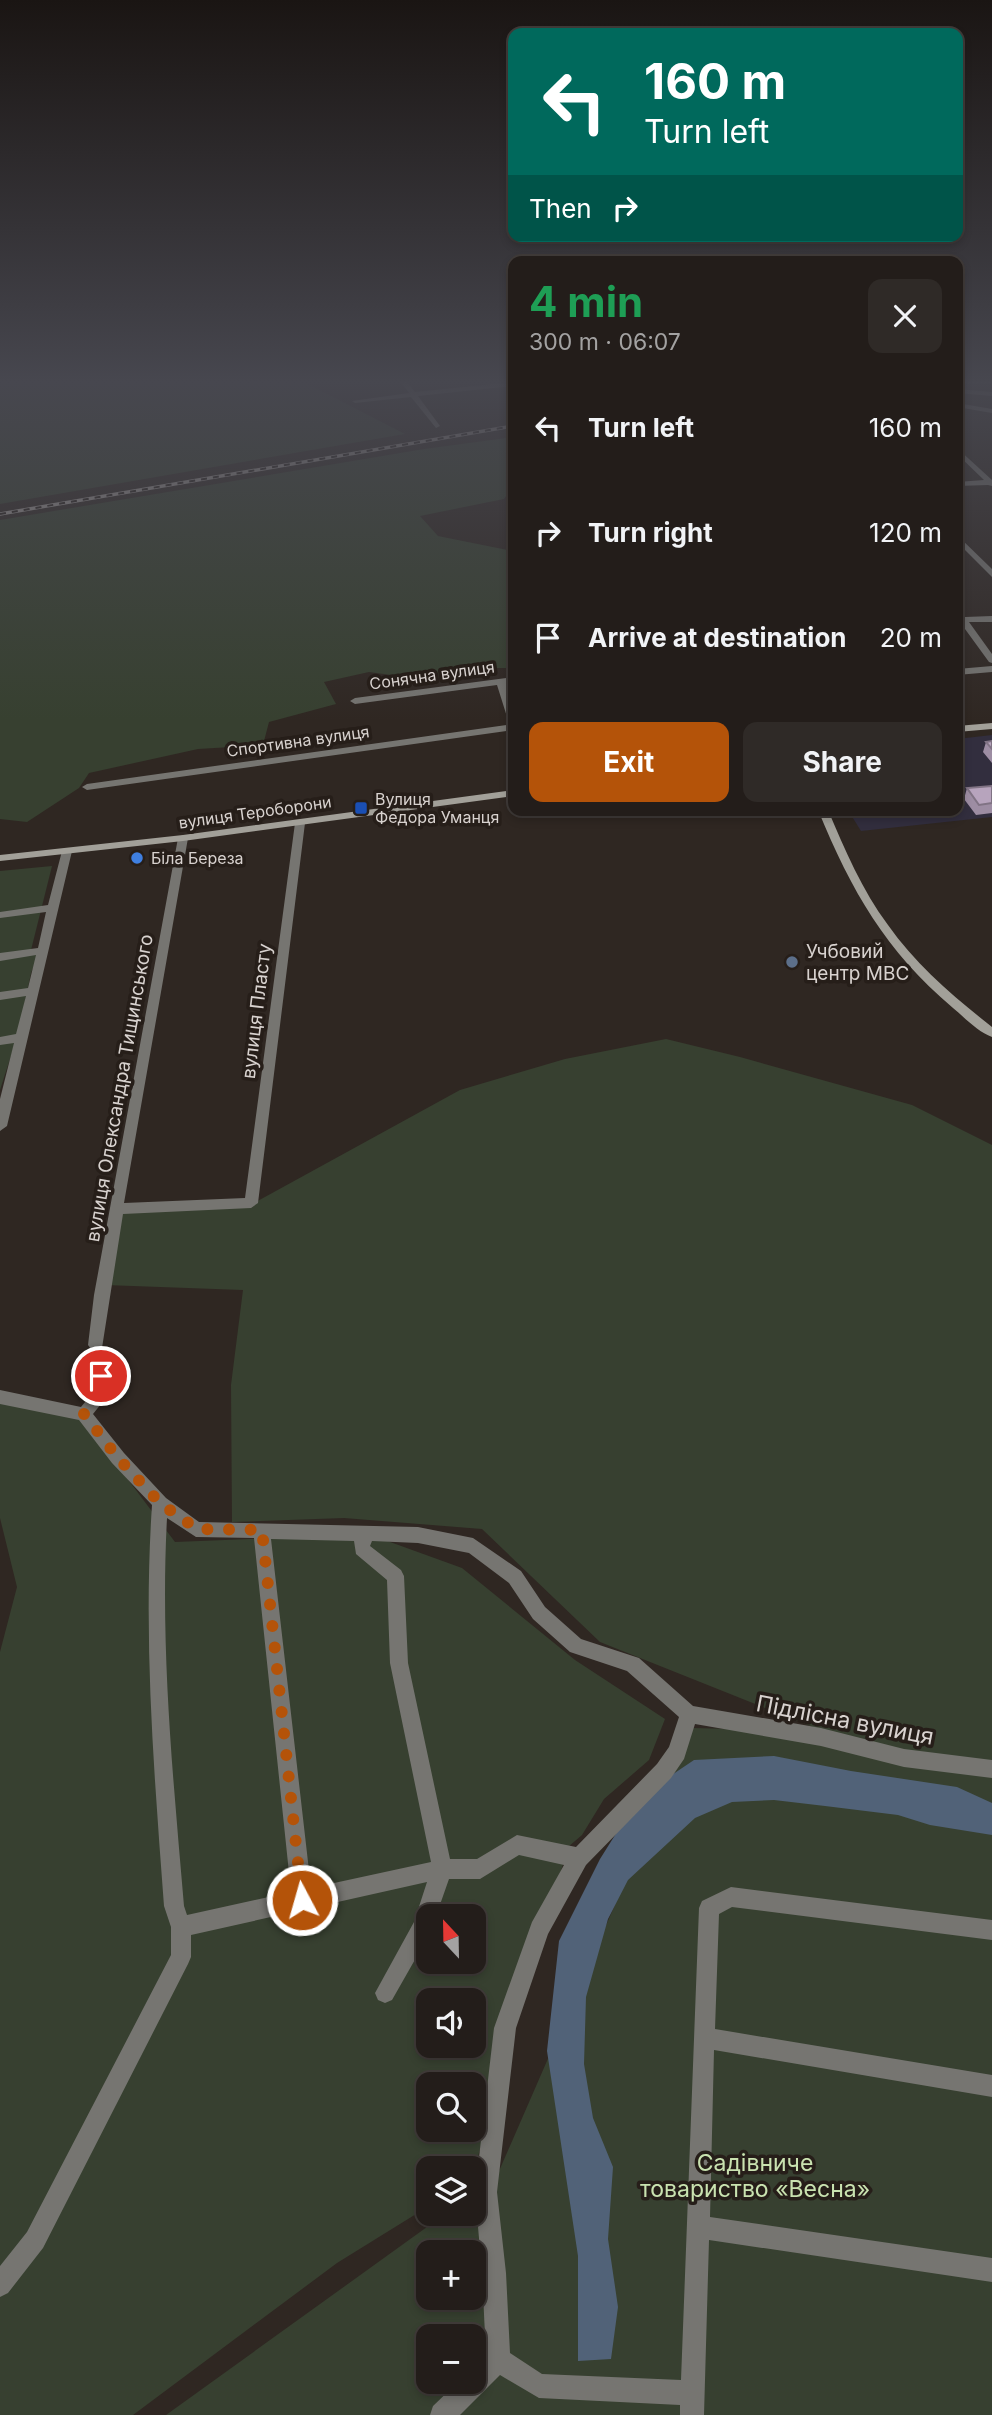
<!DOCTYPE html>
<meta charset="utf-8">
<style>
body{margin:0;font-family:Inter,sans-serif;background:#2f2a27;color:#f1f3f6;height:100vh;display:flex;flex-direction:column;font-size:26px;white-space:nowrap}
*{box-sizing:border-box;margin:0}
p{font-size:23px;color:#a3a2a2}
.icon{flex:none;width:38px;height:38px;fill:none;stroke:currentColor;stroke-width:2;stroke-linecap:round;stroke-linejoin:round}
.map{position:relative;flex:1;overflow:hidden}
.drawer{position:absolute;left:508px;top:256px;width:455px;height:560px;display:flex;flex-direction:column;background:#231d1a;border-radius:14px;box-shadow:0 4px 10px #0003,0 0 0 2px #403b39}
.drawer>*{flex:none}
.hud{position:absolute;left:508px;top:28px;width:455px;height:214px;border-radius:14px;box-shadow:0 4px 10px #0003,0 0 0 2px #403b39;background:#00695c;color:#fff;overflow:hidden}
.needle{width:46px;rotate:338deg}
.controls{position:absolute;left:416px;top:1904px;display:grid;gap:14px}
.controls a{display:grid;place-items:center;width:70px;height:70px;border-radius:14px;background:#231d1a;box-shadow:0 4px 10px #0003,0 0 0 2px #403b39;font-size:35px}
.pin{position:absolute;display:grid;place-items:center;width:60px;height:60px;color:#fff;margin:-30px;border:4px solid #fff;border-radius:50%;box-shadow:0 2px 7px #0007}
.me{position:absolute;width:77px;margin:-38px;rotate:354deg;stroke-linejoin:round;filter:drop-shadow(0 0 5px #0008)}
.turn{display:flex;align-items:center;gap:24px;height:147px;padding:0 21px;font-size:32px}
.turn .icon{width:91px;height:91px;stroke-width:2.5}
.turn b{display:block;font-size:49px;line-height:60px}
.then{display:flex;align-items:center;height:66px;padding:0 21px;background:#0003;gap:14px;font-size:26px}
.round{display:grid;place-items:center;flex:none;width:74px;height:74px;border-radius:14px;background:#2f2a27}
.overview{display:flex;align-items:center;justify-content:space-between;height:119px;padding:0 21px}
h1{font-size:42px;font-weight:700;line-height:52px;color:#1e9e55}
.cta{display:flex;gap:14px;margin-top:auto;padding:14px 21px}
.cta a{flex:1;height:80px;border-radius:14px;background:#b45309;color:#fff;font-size:28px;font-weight:700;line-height:80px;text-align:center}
.cta a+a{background:#2f2a27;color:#f1f3f6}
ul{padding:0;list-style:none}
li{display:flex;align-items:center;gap:21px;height:105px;padding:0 21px}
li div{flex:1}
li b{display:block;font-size:26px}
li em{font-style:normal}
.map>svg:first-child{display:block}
</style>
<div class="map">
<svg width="992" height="2415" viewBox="0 0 992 2415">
<rect width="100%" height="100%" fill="#2f2722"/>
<!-- education -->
<path fill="#322e3e" d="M992 735V817L861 831 848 810H957V739Z"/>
<!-- green -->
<path fill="#374030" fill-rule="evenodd" d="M0 382H304L405 434 0 504Z
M513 437V486L504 499 420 516 438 536 513 551V668H486L428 680 369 672 324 682 336 704 269 722 263 745 198 749 89 773 79 788 27 822 0 819V520L424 449Z
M52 866 31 950 38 956 31 973 19 1031 0 1090V871Z
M666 1039 740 1057 912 1105 992 1145V2415H166L445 2214H474V2192L496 2178 692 1728 823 1731 600 1642 482 1529 344 1518 232 1522 231 1385 243 1290 105 1285 119 1210 252 1204 460 1090 565 1059ZM429 2252H474V2298H429ZM429 2336H474V2382H429Z
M0 1403 81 1417 175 1542 368 1534 462 1568 575 1660 665 1719 649 1760 604 1799 582 1835 568 1847 474 2170 429 2168V2206L337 2263 133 2415H0V1652L17 1587 0 1518ZM429 1916H474V1962H429ZM429 2000H474V2046H429ZM429 2084H474V2130H429Z"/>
<!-- water -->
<path fill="#516278" d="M774 1756 851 1771 957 1787 992 1803V1835L930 1825 898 1815 825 1806 774 1800 732 1802 695 1818 628 1880 608 1919 586 1997 584 2064 593 2118 613 2167 608 2239 618 2307 611 2359 578 2361V2256L547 2051 559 1941 600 1859 639 1797 694 1760Z"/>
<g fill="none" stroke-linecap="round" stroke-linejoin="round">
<!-- street -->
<path fill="#767571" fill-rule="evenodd" d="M401 382H407L415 392 513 382V386L418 396 440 426 436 428 411 397 355 403 352 401 409 393Z
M957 382H992V384H959Z
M957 389 992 392V396L957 393Z
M957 403 992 409V413L957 407Z
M957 448 992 480V486L988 485 957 486V482L984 480 957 454Z
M957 535 992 569V577L957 542Z
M957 609 965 617 992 616V622H969L992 654V663L989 662 957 618Z
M992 666V672L957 675V669Z
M513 677V683L507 684 513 704V723L508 720 497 685 355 704 350 701 355 698Z
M513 724V730L87 790 82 787 87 784Z
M300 820 305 823 258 1203 251 1208 123 1214 102 1348 111 1349 114 1353 105 1399 93 1414 124 1453 166 1498 199 1522 418 1527 473 1538 521 1571 545 1607 581 1639 639 1658 693 1706 821 1728 904 1749 992 1760V1778L904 1767 821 1746 695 1724 684 1759 671 1778 586 1865 548 1934 516 2028 497 2192 506 2273 510 2353 542 2374 681 2380 699 1908 702 1901 731 1887 992 1920V1940L732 1907 719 1914 715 2029 992 2075V2097L714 2050 710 2217 992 2258V2282L709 2240 704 2415H680V2405L539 2398 500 2375 460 2415H430L433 2406 458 2382H474V2366L486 2355 482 2273 475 2192 494 2028 532 1922 564 1865 519 1855 480 1879H449L436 1916H429V1935L392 2000 385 2003 378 2000 375 1993 414 1922 427 1882 191 1935V1957L188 1964 43 2248 8 2293 0 2297V2266L27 2232 171 1955V1927L164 1906C154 1772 143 1639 152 1505L112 1463 79 1420 0 1404V1390L81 1407 90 1396 100 1350 91 1349 88 1345 94 1295 178 838 183 835 188 838 124 1203 245 1198 295 823ZM167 1518 196 1537 254 1538 291 1892 187 1915 184 1906C173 1777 160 1648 167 1518ZM271 1539 354 1541 356 1554 387 1580 390 1663 431 1862 311 1888ZM372 1541 418 1543 469 1553 509 1583 533 1619 570 1652 627 1671 679 1717 669 1747 657 1764 576 1847 517 1835 477 1859H450L408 1663 404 1576 401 1570 370 1546Z
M67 848 72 851 7 1126 0 1131V1099L14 1043 0 1045V1037L16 1034 26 996 0 1000V992L28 988 36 955 0 961V953L38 948 46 912 0 918V912L48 905 62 851Z"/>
<!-- secondary -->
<path fill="#a2a099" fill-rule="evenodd" d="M992 723V729L957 732V726Z
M513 790V796L183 841 0 861V855L183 835Z
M818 810H828C845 850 862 890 888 925 916 965 954 997 992 1027V1037C978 1032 965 1018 953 1008 885 950 852 892 818 810Z"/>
<defs>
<path id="rail" d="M0 514 513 426"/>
</defs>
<!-- rail casing -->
<use href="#rail" stroke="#a19b97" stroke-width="3.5"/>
<!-- rail -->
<use href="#rail" stroke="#261e19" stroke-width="2" stroke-dasharray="6" stroke-linecap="butt"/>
</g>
<!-- wall -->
<path fill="#9d8da3" d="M992 741V763L983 752 986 742Z
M992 786V813L976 815 964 799 967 788Z"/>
<!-- building -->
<path fill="#b7a4bd" stroke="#807384" stroke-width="2" d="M992 741V749L986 742Z
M992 786V803L979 805 967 788Z"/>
<!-- sky -->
<linearGradient id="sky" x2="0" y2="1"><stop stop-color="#1a1513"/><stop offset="0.53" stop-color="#47474f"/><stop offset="1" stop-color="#47474f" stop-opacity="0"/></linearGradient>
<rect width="992" height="720" fill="url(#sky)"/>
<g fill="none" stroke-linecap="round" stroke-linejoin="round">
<!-- route -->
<path stroke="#b45309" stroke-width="12" stroke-dasharray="0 21.6" d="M101 1376 97 1399 84 1414 118 1458 160 1503 197 1529 262 1530 302 1900"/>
</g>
<!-- markers -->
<rect fill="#1a4fb4" stroke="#261e19" stroke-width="2.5" x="354" y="801" width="14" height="14" rx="3.5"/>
<circle fill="#3f7fe0" stroke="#261e19" stroke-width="2.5" cx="137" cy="858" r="7"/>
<circle fill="#5c6f8a" stroke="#261e19" stroke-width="2.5" cx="792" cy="962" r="7"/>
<g text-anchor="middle" stroke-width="7" stroke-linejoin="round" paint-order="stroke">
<!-- far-street labels -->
<g font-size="16" fill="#d8d2cf" stroke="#261e19">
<text transform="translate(432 675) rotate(-8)" y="6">Сонячна вулиця</text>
<text transform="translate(298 741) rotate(-8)" y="6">Спортивна вулиця</text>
<text transform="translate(255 812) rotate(-8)" y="6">вулиця Тероборони</text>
</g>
<!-- far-poi labels -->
<g font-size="16" fill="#d8d2cf" stroke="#261e19" text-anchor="start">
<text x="375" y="805">Вулиця<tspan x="375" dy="18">Федора Уманця</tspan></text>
<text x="151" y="864">Біла Береза</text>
</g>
<!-- poi labels -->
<g font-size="19" fill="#d8d2cf" stroke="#261e19" text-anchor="start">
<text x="806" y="958">Учбовий<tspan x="806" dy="22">центр МВС</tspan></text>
</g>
<!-- street labels -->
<g font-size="19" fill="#d8d2cf" stroke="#261e19">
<text transform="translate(256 1011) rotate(-83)" y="7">вулиця Пласту</text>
<text transform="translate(119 1088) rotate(-80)" y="7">вулиця Олександра Тищинського</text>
</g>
<!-- near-street labels -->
<g font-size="23" fill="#d8d2cf" stroke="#261e19">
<text transform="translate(845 1720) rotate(11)" y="8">Підлісна вулиця</text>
</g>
<!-- near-park labels -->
<g font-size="23" fill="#c9e2b0" stroke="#261e19">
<text x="755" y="2171">Садівниче<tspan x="755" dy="26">товариство «Весна»</tspan></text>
</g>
</g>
</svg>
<div class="controls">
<a><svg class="needle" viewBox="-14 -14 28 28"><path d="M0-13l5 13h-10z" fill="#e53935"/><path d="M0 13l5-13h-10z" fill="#a3a2a2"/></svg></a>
<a><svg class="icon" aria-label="sound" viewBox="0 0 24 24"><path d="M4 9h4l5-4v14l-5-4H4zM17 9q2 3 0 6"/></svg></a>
<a><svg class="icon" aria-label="search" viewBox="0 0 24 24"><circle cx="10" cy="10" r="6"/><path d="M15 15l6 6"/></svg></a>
<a><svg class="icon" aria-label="layers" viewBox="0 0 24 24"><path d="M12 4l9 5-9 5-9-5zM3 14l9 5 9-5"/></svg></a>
<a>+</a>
<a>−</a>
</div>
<div class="pin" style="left:101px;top:1376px;background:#d93025"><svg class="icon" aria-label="arrive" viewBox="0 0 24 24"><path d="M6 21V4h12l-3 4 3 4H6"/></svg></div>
<svg class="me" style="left:302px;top:1900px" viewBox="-20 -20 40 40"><circle r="17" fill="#b45309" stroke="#fff" stroke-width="3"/><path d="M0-11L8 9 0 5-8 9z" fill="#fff"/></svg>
<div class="hud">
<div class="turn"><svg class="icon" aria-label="left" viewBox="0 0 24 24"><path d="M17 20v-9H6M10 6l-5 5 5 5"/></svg><div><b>160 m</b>Turn left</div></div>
<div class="then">Then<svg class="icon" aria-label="right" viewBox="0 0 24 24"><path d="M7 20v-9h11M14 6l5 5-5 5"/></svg></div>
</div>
<section class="drawer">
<div class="overview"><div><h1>4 min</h1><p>300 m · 06:07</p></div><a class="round"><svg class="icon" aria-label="close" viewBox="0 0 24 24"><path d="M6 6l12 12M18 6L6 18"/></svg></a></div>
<ul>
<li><svg class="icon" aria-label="left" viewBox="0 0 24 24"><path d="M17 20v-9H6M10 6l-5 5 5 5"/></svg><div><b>Turn left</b></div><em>160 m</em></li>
<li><svg class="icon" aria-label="right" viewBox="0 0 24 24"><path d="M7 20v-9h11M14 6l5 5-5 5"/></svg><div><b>Turn right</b></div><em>120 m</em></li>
<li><svg class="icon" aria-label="arrive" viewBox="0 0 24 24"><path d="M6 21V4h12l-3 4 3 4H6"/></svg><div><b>Arrive at destination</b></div><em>20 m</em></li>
</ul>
<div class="cta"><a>Exit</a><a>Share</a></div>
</section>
</div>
